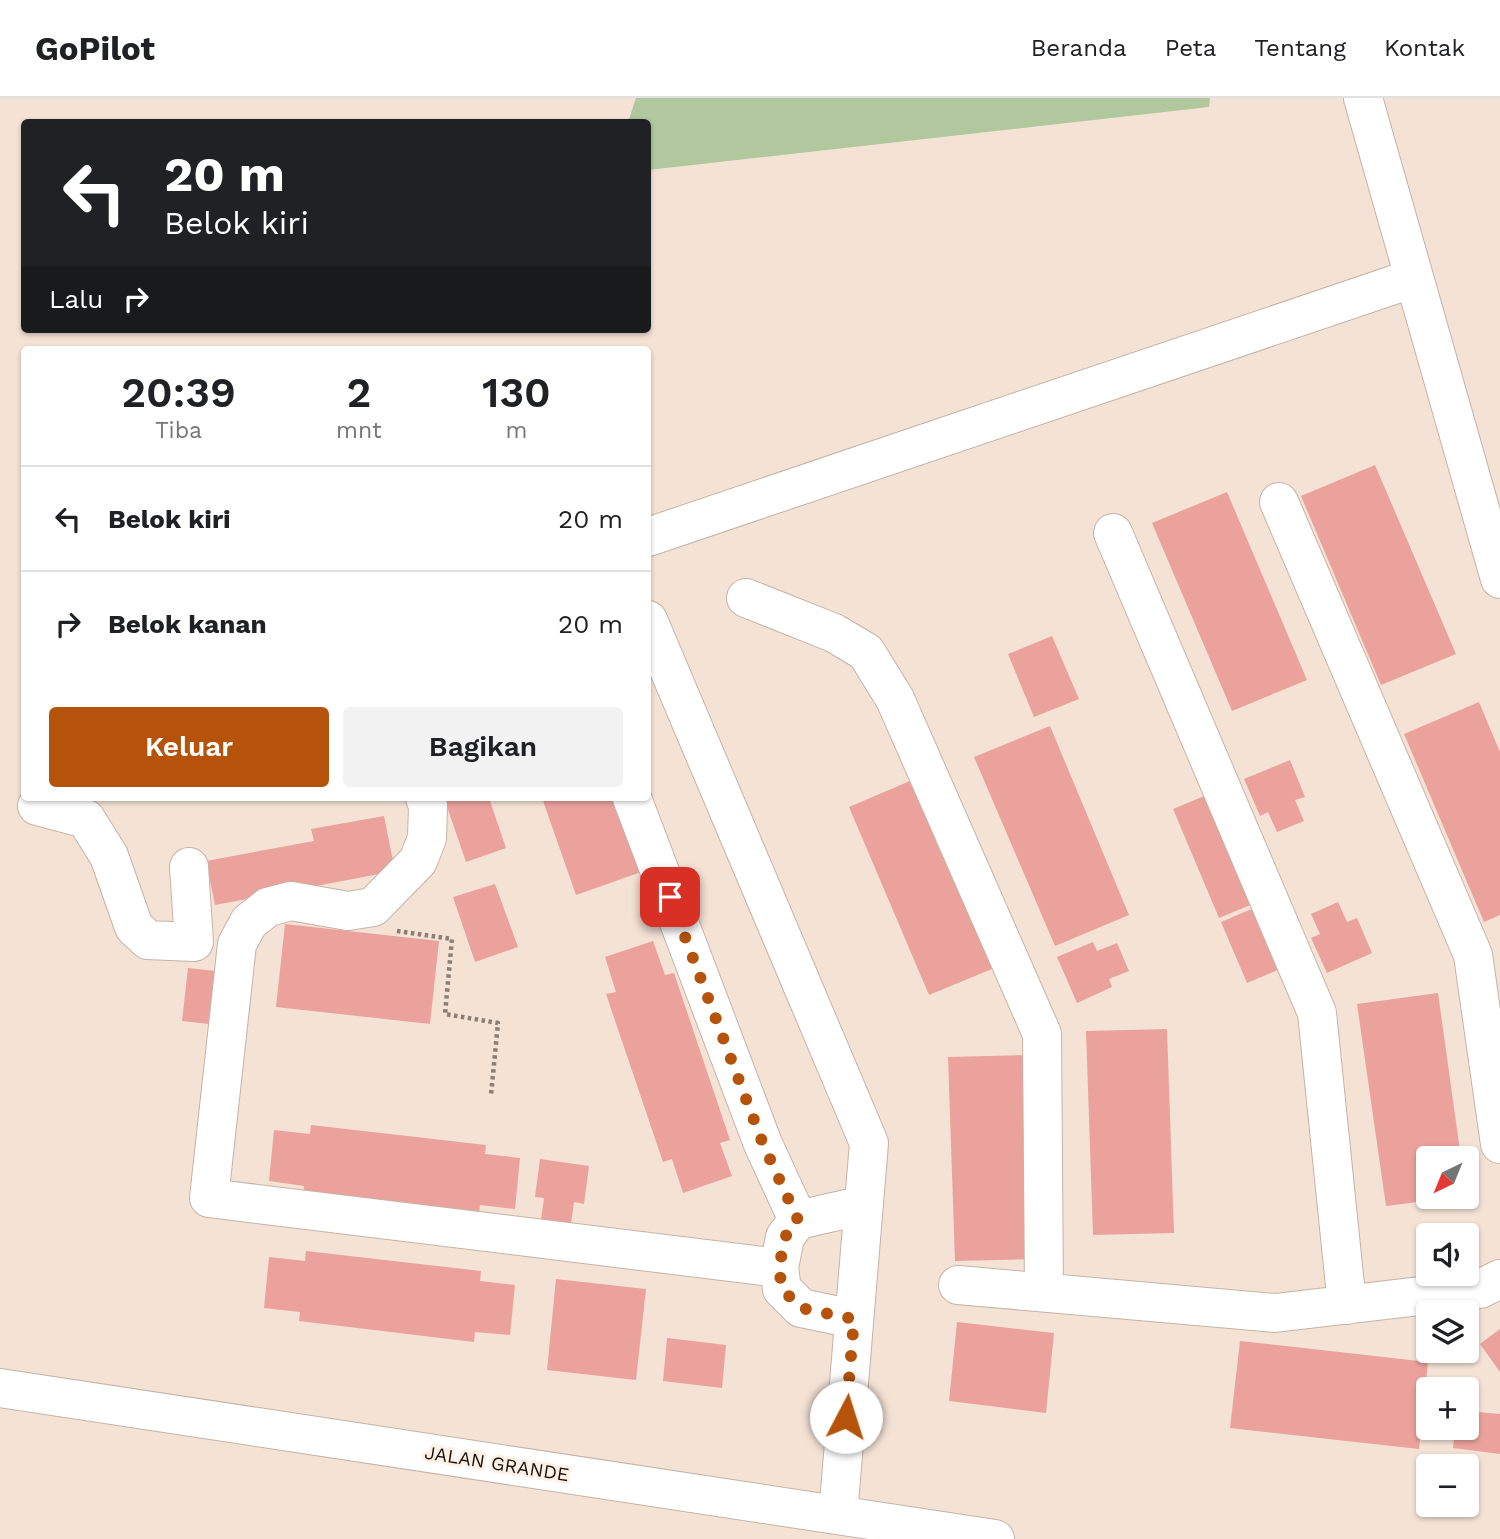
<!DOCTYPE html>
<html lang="id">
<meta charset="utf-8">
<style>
body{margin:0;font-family:"Work Sans",sans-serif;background:#f2f2f2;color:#202124;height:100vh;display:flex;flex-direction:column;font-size:26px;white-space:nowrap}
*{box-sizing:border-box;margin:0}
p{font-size:23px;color:#757577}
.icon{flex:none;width:38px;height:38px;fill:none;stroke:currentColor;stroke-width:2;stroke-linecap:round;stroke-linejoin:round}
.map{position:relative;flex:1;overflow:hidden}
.side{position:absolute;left:21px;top:248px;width:630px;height:455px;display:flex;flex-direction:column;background:#fff;border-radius:7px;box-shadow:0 2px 5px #0004}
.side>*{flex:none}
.guide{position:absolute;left:21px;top:21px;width:630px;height:214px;border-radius:7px;box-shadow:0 2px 5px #0004;background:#202124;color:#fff;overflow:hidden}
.needle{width:46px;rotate:223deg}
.fabs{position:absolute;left:1416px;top:1048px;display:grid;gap:14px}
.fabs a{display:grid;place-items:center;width:63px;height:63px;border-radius:7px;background:#fff;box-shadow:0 2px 5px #0004;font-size:35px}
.pin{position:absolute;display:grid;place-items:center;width:60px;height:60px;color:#fff;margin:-30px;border-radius:14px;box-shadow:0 4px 10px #0006}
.me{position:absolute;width:77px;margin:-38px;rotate:5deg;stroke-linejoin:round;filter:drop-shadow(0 0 5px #0008)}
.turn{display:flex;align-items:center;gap:24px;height:147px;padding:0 28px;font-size:32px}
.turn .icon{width:91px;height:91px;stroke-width:2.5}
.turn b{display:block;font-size:49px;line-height:60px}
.then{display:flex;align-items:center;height:66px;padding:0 28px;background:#0003;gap:14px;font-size:26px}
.eta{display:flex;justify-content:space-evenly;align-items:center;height:119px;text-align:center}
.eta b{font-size:42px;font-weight:600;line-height:49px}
.action{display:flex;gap:14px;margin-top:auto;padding:14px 28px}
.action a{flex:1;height:80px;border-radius:7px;background:#b45309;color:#fff;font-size:28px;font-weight:600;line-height:80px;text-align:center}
.action a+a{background:#f2f2f2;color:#202124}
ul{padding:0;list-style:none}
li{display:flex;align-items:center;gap:21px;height:105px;padding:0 28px;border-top:2px solid #e0e0e0}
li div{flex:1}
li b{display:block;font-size:26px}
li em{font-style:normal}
header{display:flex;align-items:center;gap:42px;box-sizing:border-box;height:98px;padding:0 35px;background:#fff;border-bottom:2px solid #e0e0e0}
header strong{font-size:33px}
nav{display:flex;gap:38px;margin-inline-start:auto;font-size:24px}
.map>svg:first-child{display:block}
</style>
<header>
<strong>GoPilot</strong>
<nav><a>Beranda</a><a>Peta</a><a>Tentang</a><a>Kontak</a></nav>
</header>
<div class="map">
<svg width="1500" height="1441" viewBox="0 0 1500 1441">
<rect width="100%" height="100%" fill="#f4e2d5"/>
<!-- green -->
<path fill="#b1c89e" d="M636 0H1210L1209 9 648 72V24H628Z"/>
<!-- building -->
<path fill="#eba29d" d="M1375 367 1456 556 1381 587 1301 398Z
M1227 394 1307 582 1232 613 1152 425Z
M1052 538 1079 601 1034 619 1008 556Z
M1479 604 1500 654V817L1484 824 1404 636Z
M1050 628 1129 817 1055 848 974 659Z
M1290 662 1305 699 1295 702 1304 723 1277 734 1268 714 1260 718 1244 681Z
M924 677 1004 866 929 897 849 709Z
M1214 694 1260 803 1219 820 1173 711Z
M444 700H489L506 750 466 764Z
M542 700H619L644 773 576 797Z
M384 718 395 773 215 807 206 763 314 743 311 731Z
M495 786 518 849 475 864 453 799Z
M1338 804 1347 824 1357 820 1372 855 1327 875 1311 840 1320 836 1311 816Z
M1261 807 1287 868 1247 885 1221 824Z
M285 826 439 843 430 926 276 909Z
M653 843 665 877 674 875 730 1042 720 1045 732 1078 683 1095 672 1061 663 1064 606 896 616 894 605 859Z
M1093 844 1097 853 1117 845 1129 873 1109 881 1112 889 1077 905 1057 859Z
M188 870 224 874 218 927 182 923Z
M1438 895 1461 1060H1428V1099H1442V1101L1386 1108 1357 906Z
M1167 931 1174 1135 1093 1137 1086 933Z
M1029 957 1036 1161 955 1163 948 959Z
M311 1027 486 1047 485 1056 520 1060 515 1111 480 1107 479 1117 303 1097 304 1088 269 1083 274 1032 310 1036Z
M540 1061 589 1068 584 1106 574 1104 571 1126 541 1122 544 1100 535 1099Z
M306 1153 481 1173 480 1183 515 1187 510 1237 475 1234 474 1244 299 1223 300 1214 264 1210 269 1159 305 1163Z
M556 1181 646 1191 636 1282 547 1272Z
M957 1224 1054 1235 1046 1315 949 1303Z
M1500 1231V1274L1480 1246Z
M667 1240 726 1247 722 1290 663 1283Z
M1240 1243 1428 1264 1419 1351 1230 1330Z
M1466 1313 1500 1316V1356L1453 1350 1455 1330H1466Z"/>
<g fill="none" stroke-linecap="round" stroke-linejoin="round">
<defs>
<path id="minor" d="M1363 0 1500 481
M1279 404 1473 857 1500 1046
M1113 435 1317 915 1347 1207
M648 439 1414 180
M746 500 834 535 866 554 895 601 1042 936 1044 1194
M648 522 869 1045 838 1417
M425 700 428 708 427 740 418 763 373 809 348 813 291 803 268 809 249 824 237 846 209 1100 779 1170
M632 700 763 1046 798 1122
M37 708 86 721 109 758 134 829 148 842 194 844 189 769
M958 1187 1275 1215 1480 1191 1500 1181
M854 1221 801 1210 782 1191 779 1170 785 1139 798 1122 864 1107
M0 1290 995 1441"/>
</defs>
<!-- minor casing -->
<use href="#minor" stroke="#c5b3a7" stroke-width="40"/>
<!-- path -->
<path stroke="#8a7e75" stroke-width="4.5" stroke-dasharray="3.5 3.5" stroke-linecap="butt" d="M397 833 452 841 445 916 498 925 491 997"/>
<!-- minor -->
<use href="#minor" stroke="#fff" stroke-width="38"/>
</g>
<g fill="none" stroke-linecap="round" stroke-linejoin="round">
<!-- route -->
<path stroke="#b45309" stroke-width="12" stroke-dasharray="0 21.6" d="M670 799 763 1046 798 1122 785 1139 779 1170 782 1191 801 1210 854 1221 846 1319"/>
</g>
<g text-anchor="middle" stroke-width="6" stroke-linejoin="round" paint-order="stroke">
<!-- street labels -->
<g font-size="19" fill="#16100c" stroke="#fff0e5">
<text transform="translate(497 1365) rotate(9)" y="7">JALAN GRANDE</text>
</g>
</g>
</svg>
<div class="fabs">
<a><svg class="needle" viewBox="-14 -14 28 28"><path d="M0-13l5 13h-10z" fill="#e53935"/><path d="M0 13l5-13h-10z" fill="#757577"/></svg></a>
<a><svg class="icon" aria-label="sound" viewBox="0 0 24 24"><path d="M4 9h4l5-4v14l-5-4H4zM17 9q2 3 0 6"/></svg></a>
<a><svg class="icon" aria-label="layers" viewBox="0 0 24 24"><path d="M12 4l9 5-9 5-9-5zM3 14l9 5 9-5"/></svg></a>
<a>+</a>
<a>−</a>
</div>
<div class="pin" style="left:670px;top:799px;background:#d93025"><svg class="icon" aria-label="arrive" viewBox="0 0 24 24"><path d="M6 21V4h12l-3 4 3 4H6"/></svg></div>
<svg class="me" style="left:846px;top:1319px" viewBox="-20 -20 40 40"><circle r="19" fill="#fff"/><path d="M0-13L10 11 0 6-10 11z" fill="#b45309"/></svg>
<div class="guide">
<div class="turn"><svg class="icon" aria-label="left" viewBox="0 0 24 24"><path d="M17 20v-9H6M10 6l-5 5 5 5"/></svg><div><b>20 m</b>Belok kiri</div></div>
<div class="then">Lalu<svg class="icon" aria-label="right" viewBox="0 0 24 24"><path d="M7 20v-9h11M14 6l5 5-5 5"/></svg></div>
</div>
<section class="side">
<div class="eta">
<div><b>20:39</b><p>Tiba</p></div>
<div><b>2</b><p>mnt</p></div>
<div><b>130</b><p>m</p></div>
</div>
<ul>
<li><svg class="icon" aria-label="left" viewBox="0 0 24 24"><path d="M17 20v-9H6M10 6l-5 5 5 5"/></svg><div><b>Belok kiri</b></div><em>20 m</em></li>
<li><svg class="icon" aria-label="right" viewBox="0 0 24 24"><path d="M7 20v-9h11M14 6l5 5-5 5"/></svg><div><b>Belok kanan</b></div><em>20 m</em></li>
</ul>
<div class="action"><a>Keluar</a><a>Bagikan</a></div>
</section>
</div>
